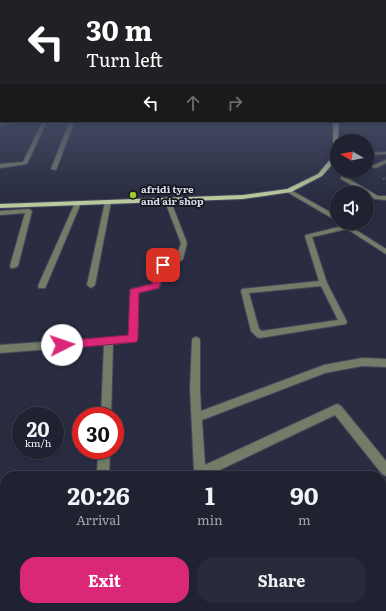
<!DOCTYPE html>
<style>
body{margin:0;font-family:Literata,serif;background:#282a3a;color:#f1f3f6;height:100vh;display:flex;flex-direction:column;font-size:15px;white-space:nowrap}
*{box-sizing:border-box;margin:0}
p{font-size:13px;color:#a2a4ac}
.icon{flex:none;width:22px;height:22px;fill:none;stroke:currentColor;stroke-width:2;stroke-linecap:round;stroke-linejoin:round}
.map{position:relative;flex:1;overflow:hidden}
.side{position:absolute;left:0px;top:471px;width:386px;height:140px;display:flex;flex-direction:column;background:#202232;border-radius:16px 16px 0 0;box-shadow:0 2px 6px #0003,0 0 0 1px #3d3f4d}
.side>*{flex:none}
.hud{position:absolute;left:0px;top:0px;width:386px;height:122px;box-shadow:0 2px 6px #0003,0 0 0 1px #3d3f4d;background:#202124;color:#fff;overflow:hidden}
.needle{width:26px;rotate:279deg}
.controls{position:absolute;left:330px;top:134px;display:grid;gap:8px}
.controls a{display:grid;place-items:center;width:44px;height:44px;border-radius:50%;background:#202232;box-shadow:0 2px 6px #0003,0 0 0 1px #3d3f4d;font-size:20px}
.speed{position:absolute;left:12px;top:407px;display:flex;gap:8px;font-size:20px;font-weight:700;text-align:center}
.speed>*{display:grid;place-content:center;width:52px;height:52px;border-radius:50%;background:#202232;box-shadow:0 2px 6px #0003,0 0 0 1px #3d3f4d;line-height:1}
.speed small{font-size:10px;font-weight:400}
.speed .limit{border:6px solid #d22;background:#fff;color:#111}
.pin{position:absolute;display:grid;place-items:center;width:34px;height:34px;color:#fff;margin:-17px;border-radius:8px;box-shadow:0 2px 6px #0006}
.me{position:absolute;width:44px;margin:-22px;rotate:86deg;stroke-linejoin:round;filter:drop-shadow(0 0 3px #0008)}
.turn{display:flex;align-items:center;gap:14px;height:84px;padding:0 20px;font-size:18px}
.turn .icon{width:52px;height:52px;stroke-width:2.5}
.turn b{display:block;font-size:28px;line-height:34px}
.lanes{display:flex;align-items:center;height:38px;padding:0 20px;background:#0003;justify-content:center;gap:20px;direction:ltr}
.lanes .off{opacity:.35}
.eta{display:flex;justify-content:space-evenly;align-items:center;height:68px;text-align:center}
.eta b{font-size:24px;font-weight:700;line-height:28px}
.cta{display:flex;gap:8px;margin-top:auto;padding:8px 20px}
.cta a{flex:1;height:46px;border-radius:16px;background:#db2777;color:#fff;font-size:16px;font-weight:700;line-height:46px;text-align:center}
.cta a+a{background:#282a3a;color:#f1f3f6}
.map>svg:first-child{display:block}
</style>
<div class="map">
<svg width="386" height="611" viewBox="0 0 386 611">
<rect width="100%" height="100%" fill="#2a2d42"/>
<g fill="none" stroke-linecap="round" stroke-linejoin="round">
<defs>
<path id="street" d="M385 120H386V122L383 121H385Z
M14 121H22L0 126V124Z
M43 121H86L74 123 56 170 51 169 69 123 52 124 47 121 27 164 0 168V164L23 162Z
M386 152V154L367 155V153Z
M386 160V163L376 168 367 166V162L374 165Z
M350 171H357L347 178 378 196H386V200L375 199 367 194V193H365L341 179V177Z
M289 189 337 216V221L287 192 286 191Z
M167 197 170 199 187 243 183 259 181 261 166 266 159 288 138 293 137 339 136 341 133 342 113 344 111 416H101L104 345 0 353V345L129 336 130 291 131 289 153 284 160 263 176 258 181 243 164 199Z
M108 200 111 202 95 285 91 288 87 285 105 202Z
M78 201 81 203 46 286 45 288H39L38 286 75 203Z
M29 209 32 211 18 266 14 268H11L10 266 25 213 0 215V211Z
M345 223 386 249V254L347 229 312 237 327 283 347 322 346 324 260 338 257 337 251 331 241 291 242 289 319 281 305 236 306 235 343 226V224ZM321 286 338 320 262 331 259 329 249 293Z
M196 337 199 338 200 340V389L201 411 324 365 362 358 386 359V367L362 366 325 373 202 420 205 465 337 404 341 406 386 461V476L382 474 335 415 207 476H188L190 472 194 470 190 389 192 340 193 338Z
M98 450H110L109 476H97Z
M386 521V534L381 536V523Z
M5 530V542L0 544V532Z
M86 606H100L101 611H87Z
M227 606H263L261 611H229Z"/>
<path id="primary" d="M333 121H339L337 159 322 176 291 192 243 199 0 208V204L243 195 287 189 318 174 333 156Z"/>
</defs>
<!-- street casing -->
<use href="#street" stroke="#46495d" stroke-width="2"/>
<!-- primary casing -->
<use href="#primary" stroke="#46495d" stroke-width="2"/>
<!-- path -->
<path stroke="#636578" stroke-width="1.5" stroke-dasharray="2 2" stroke-linecap="butt" d="M383 179 386 178"/>
<!-- street -->
<use href="#street" fill="#747c67" fill-rule="evenodd"/>
<!-- primary -->
<use href="#primary" fill="#b9c99e" fill-rule="evenodd"/>
</g>
<!-- sky -->
<linearGradient id="sky" x2="0" y2="1"><stop stop-color="#171924"/><stop offset="0.56" stop-color="#444c65"/><stop offset="1" stop-color="#444c65" stop-opacity="0"/></linearGradient>
<rect width="386" height="196" fill="url(#sky)"/>
<!-- route -->
<path fill="#db2777" stroke="#8e194d" d="M163 262 167 265 159 288 139 293 138 339 137 342 62 349 59 347 57 345 59 342 62 341 128 335 130 291 131 289 152 284 159 265Z"/>
<!-- markers -->
<circle fill="#9fca2d" stroke="#15161f" stroke-width="1.5" cx="133" cy="195" r="4"/>
<g text-anchor="middle" stroke-width="3.5" stroke-linejoin="round" paint-order="stroke">
<!-- far-poi labels -->
<g font-size="10" font-weight="bold" fill="#dadce9" stroke="#15161f" text-anchor="start">
<text x="141" y="193">afridi tyre<tspan x="141" dy="12">and air shop</tspan></text>
</g>
</g>
</svg>
<div class="controls">
<a><svg class="needle" viewBox="-14 -14 28 28"><path d="M0-13l5 13h-10z" fill="#e53935"/><path d="M0 13l5-13h-10z" fill="#a2a4ac"/></svg></a>
<a><svg class="icon" aria-label="sound" viewBox="0 0 24 24"><path d="M4 9h4l5-4v14l-5-4H4zM17 9q2 3 0 6"/></svg></a>
</div>
<div class="speed"><div>20<small>km/h</small></div><div class="limit">30</div></div>
<div class="pin" style="left:163px;top:265px;background:#d93025"><svg class="icon" aria-label="arrive" viewBox="0 0 24 24"><path d="M6 21V4h12l-3 4 3 4H6"/></svg></div>
<svg class="me" style="left:62px;top:345px" viewBox="-20 -20 40 40"><circle r="19" fill="#fff"/><path d="M0-13L10 11 0 6-10 11z" fill="#db2777"/></svg>
<div class="hud">
<div class="turn"><svg class="icon" aria-label="left" viewBox="0 0 24 24"><path d="M17 20v-9H6M10 6l-5 5 5 5"/></svg><div><b>30 m</b>Turn left</div></div>
<div class="lanes"><svg class="icon" aria-label="left" viewBox="0 0 24 24"><path d="M17 20v-9H6M10 6l-5 5 5 5"/></svg><svg class="icon off" aria-label="ahead" viewBox="0 0 24 24"><path d="M12 20V5M6 11l6-6 6 6"/></svg><svg class="icon off" aria-label="right" viewBox="0 0 24 24"><path d="M7 20v-9h11M14 6l5 5-5 5"/></svg></div>
</div>
<section class="side">
<div class="eta">
<div><b>20:26</b><p>Arrival</p></div>
<div><b>1</b><p>min</p></div>
<div><b>90</b><p>m</p></div>
</div>
<div class="cta"><a>Exit</a><a>Share</a></div>
</section>
</div>
